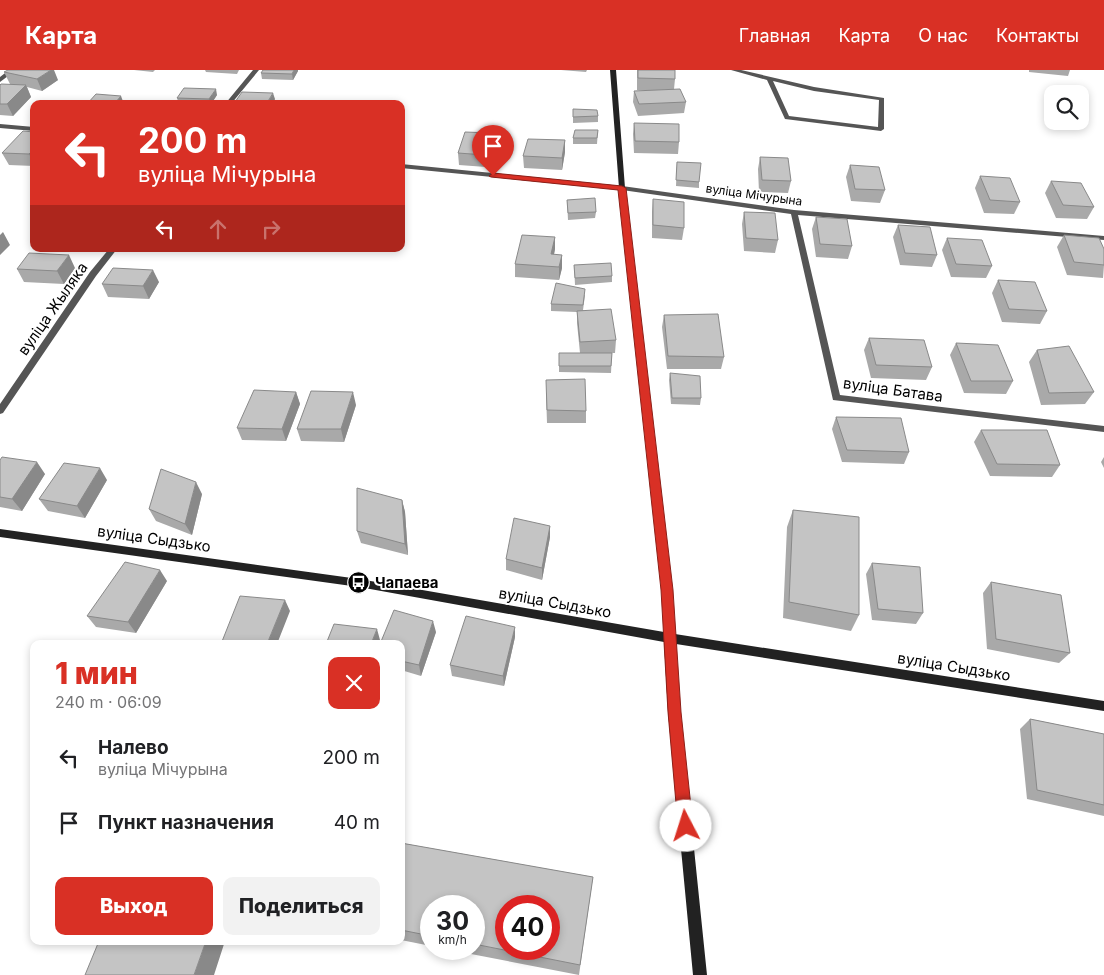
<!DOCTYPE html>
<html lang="ru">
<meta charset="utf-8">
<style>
body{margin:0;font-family:Inter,sans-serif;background:#f2f2f2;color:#202124;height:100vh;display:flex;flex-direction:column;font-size:19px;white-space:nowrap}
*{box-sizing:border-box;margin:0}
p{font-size:16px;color:#757577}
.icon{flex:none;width:28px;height:28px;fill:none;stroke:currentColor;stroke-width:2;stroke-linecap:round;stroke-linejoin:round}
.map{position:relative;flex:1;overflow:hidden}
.details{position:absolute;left:30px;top:570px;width:375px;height:305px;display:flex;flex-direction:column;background:#fff;border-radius:10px;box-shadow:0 2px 8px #0003}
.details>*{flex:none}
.guide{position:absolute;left:30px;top:30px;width:375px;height:152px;border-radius:10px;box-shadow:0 2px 8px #0003;background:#d93025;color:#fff;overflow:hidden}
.buttons{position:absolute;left:1044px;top:15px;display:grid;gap:10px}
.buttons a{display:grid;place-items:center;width:45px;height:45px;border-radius:10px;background:#fff;box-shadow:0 2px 8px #0003;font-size:25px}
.speed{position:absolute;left:420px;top:825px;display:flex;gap:10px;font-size:25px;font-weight:700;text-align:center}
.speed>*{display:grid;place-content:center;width:65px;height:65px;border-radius:50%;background:#fff;box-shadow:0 2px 8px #0003;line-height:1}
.speed small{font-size:12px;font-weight:400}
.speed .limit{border:8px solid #d22;background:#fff;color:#111}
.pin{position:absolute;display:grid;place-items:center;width:42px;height:42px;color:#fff;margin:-51px -21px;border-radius:50% 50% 50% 0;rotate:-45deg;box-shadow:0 0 5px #0007}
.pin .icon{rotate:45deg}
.me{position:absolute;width:55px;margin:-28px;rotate:355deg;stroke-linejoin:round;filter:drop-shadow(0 0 4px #0008)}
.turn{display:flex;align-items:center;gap:18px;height:105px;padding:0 25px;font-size:22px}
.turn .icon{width:65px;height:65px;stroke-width:2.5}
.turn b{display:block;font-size:35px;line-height:42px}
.lanes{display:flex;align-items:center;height:48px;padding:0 25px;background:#0003;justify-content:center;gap:25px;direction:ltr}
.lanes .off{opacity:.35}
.round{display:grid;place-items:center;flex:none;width:52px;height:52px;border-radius:10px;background:#f2f2f2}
.overview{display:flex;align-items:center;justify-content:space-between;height:85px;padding:0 25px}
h1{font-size:30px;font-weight:800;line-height:38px;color:#d93025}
.button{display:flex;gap:10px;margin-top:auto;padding:10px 25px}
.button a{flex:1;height:58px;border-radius:10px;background:#d93025;color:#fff;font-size:20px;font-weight:800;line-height:58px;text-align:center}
.button a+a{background:#f2f2f2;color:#202124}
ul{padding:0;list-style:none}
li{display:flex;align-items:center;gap:15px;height:65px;padding:0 25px}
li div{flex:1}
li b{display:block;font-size:19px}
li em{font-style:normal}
header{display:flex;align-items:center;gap:30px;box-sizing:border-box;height:70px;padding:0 25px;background:#d93025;color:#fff}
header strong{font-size:24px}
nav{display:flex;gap:28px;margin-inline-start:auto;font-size:18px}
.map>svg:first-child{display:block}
</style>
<header>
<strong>Карта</strong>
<nav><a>Главная</a><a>Карта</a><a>О нас</a><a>Контакты</a></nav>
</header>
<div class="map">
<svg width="1104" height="905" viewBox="0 0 1104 905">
<rect width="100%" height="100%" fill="#fff"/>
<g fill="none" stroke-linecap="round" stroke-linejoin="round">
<!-- lane -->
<path fill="#555" fill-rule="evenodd" d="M731 0H741L814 17 884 28V59L881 61 785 49 767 10ZM773 11 814 21 879 30 878 57 789 46Z"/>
<!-- street -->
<path fill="#555" fill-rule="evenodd" d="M9 0H16L0 12V7Z
M253 0H259L231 34H225Z
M0 54 34 57V61L0 58Z
M401 94 622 116 794 140 1104 166V170L798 145 840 325 1104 356V362L833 330 791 144 622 120 401 98Z
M109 179H117L96 206 3 343 0 344V334L90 202Z"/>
<!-- secondary -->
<path fill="#222" fill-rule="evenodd" d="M610 0H616L625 118 672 520 675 564 1104 631V641L676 574 680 642 707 905H693L668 642 664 572 359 517 0 467V459L359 509 664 562 662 520 619 118Z"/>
</g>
<!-- wall -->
<path fill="#a9a9a9" d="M134 0H155L153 2Z
M205 0H239L237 4 206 2Z
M561 0H587L586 2Z
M637 0H675V9L674 19 686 32 684 43 638 46 633 32 634 21 654 20H637Z
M1029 0H1070L1068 6 1029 2Z
M298 1 293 10 262 9 261 3Z
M4 2 58 10 42 21 27 17 31 27 13 46 0 45V15H13L10 14Z
M217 25 211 34H170L178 31 177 28Z
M275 29 272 34H236L235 32Z
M573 39 598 46V52L573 53Z
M634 53 679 72 678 84 634 83 633 64Z
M598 60 597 74H573V68Z
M34 62V96L9 95 2 83Z
M492 63V75L486 97 459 95 458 83Z
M565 70V82L562 100 524 98 523 86Z
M760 87 791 111 788 123 759 122 758 99Z
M677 92 699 112V118L676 116Z
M850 95 885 120 880 133 851 131 846 107Z
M980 106 1020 132 1014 144 984 143 975 118Z
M1051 111 1094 137 1087 149 1056 148 1045 123Z
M653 129 684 158 682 170 652 168V142Z
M567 130 596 142 595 148 568 150Z
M744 142 778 170 775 183 744 181 742 154Z
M816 147 852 176 848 189 816 187 812 159Z
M898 155 937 185 932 197 900 195 893 167Z
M1064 165 1104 195 1103 208 1067 205 1057 177Z
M555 167V179L554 185H562V198L559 210 515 207V194Z
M947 168 992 196 986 208 951 207 942 180Z
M574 195 612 206V212L575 215Z
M75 198 64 214 24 212 17 199Z
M998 210 1047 241 1040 254 1002 252 992 223Z
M159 212 149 229 108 227 102 214Z
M585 225 583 240 616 270 615 283H612L611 303 559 302V283H580L577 253V242L551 241V234Z
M664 245 724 287 721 299H667L662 257Z
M869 268 932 297 926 310 871 308 864 280Z
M956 273 1013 311 1006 324 964 323 950 285Z
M1037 280 1094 322 1085 334 1041 335 1029 292Z
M670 303 701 328 700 335 671 334 669 310Z
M296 322 300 334 286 371 242 370 237 358Z
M546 323 586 341V353H547Z
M356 335 344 372 301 371 297 359Z
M836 347 909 382 904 394 842 392 832 359Z
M981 360 1060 395 1052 407 990 406 974 372Z
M1104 387V398L1101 392Z
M0 390 45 404 22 441 0 437Z
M107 410 85 448 48 441 39 429Z
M202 424 192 465 156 451 149 439Z
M402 430 405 442 408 485 361 473 357 461Z
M793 440 859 545 851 561 783 548 787 457Z
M550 456V467L542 510 506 500V489Z
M872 493 923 543 916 554 872 550 866 504Z
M167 511 136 563 96 557 87 546Z
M991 512 1070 583 1059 593 987 579 983 523Z
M436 562 421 606 401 600V574Z
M515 567 504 616 452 606 450 595Z
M1030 649 1104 664V746L1027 729 1020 659Z
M401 773 593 807 579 905 445 879H474V836H431V876L401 870Z"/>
<!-- shaded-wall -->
<path fill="#898989" d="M51 0H54L58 10 42 21 37 9Z
M294 0H298V1L293 10 292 4Z
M26 15 31 27 13 46 7 34Z
M216 19 217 25 211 34H210L209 29Z
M273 23 275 29 272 34H267Z
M121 26 124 34H114Z
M401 56 403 66 401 70Z
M492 63V75L486 97 485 85Z
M565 70V82L562 100V88Z
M34 79V93L29 84Z
M3 162 10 175 0 185V165Z
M555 167V179L551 197V184Z
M69 185 75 198 64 214 57 201Z
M562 185V198L559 210V197Z
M153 200 159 212 149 229 143 216Z
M296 322 300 334 286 371 282 359Z
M353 322 356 335 344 372 341 359Z
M37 392 45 404 22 441 12 429Z
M100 398 107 410 85 448 77 436Z
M196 412 202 424 192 465 185 454Z
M402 430 405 442 408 485 405 474Z
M550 456V467L542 510V498Z
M160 500 167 511 136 563 128 552Z
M285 530 290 541 277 574H267Z
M433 551 436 562 421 606 419 595Z
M515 557V567L504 616 503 606Z
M377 559 380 570 379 574H371Z
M206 871H225L214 905H194Z"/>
<!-- building -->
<path fill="#c4c4c4" stroke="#898989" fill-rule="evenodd" d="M8 0H51L37 9 4 2Z
M263 0H294L292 4 261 3Z
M638 0H675V9L638 8Z
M1 14 26 15 7 34H0V15Z
M184 18 216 19 209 29 177 28Z
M680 19 686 32 639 34 634 21Z
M242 22 273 23 267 33 235 32Z
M96 24 121 26 114 34H87Z
M173 31 198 32 197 34H170Z
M573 39 597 40 598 46 573 47Z
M634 53 679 54V72L635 71Z
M575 60H598L597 68H573Z
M23 61 34 62V79L29 84 2 83Z
M465 62 492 63 485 85 458 83Z
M528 69 565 70 562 88 523 86Z
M760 87 788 88 791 111 762 110Z
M677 92 701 93 699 112 676 110Z
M850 95 879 97 885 120 855 119Z
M980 106 1010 108 1020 132 990 130Z
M1051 111 1081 113 1094 137 1063 135Z
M595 128 596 142 568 143 567 130Z
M653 129 684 132V158L653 155Z
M744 142 775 143 778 170 746 168Z
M816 147 847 149 852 176 820 174Z
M898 155 930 157 937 185 905 183Z
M522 165 555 167 551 184 562 185 559 197 515 194Z
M1064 165 1099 168 1104 179V195L1074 192Z
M947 168 982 170 992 196 956 194Z
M29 183 69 185 57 201 17 199Z
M611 193 612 206 575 208 574 195Z
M113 198 153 200 143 216 102 214Z
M998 210 1035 212 1047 241 1009 239Z
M556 213 585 219 583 235 551 234Z
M611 239 616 270 580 272 577 241Z
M718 244 724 287 668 286 664 245Z
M869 268 924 270 932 297 876 295Z
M956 273 998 275 1013 311H971Z
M1069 276 1094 322 1049 323 1037 280Z
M559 283H612L611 296H559Z
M670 303 700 306 701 328H672Z
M585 309 586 341 547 340 546 310Z
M254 320 296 322 282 359 237 358Z
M311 321 353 322 341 359H297Z
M836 347 901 348 909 382 847 380Z
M981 360H1047L1060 395 997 394Z
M2 387 37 392 12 429 0 427V390Z
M64 393 100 398 77 436 39 429Z
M161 399 196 412 185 454 149 439Z
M357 418 402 430 405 474 357 461Z
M793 440 859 447V545L789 532Z
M514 448 550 456 542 498 506 489Z
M125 492 160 500 128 552 87 546Z
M872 493 920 497 923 543 878 539Z
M991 512 1061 525 1070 583 996 569Z
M240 526 285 530 267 574H221Z
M394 540 433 551 419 595 401 591V574H380Z
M466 546 515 557 503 606 450 595Z
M334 554 377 559 371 574H326Z
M1030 649 1104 664V735L1037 720Z
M401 773 593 807 580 895 474 874V836H431V866L401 860ZM506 836H549V879H506Z
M99 871H206L194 905H85Z"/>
<!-- route -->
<path fill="#d93025" stroke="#8d1f18" d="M493 103 622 116 626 118 673 520 681 642 693 756 691 761 686 763 680 761 678 756 668 642 661 520 618 120 491 107 489 106Z"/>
<!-- icons -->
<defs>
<symbol id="bus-disc" viewBox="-11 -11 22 22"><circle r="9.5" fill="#000" stroke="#fff"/><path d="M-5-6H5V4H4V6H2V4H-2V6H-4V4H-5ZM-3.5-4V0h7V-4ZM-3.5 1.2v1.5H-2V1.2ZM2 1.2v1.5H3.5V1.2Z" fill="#fff"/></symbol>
</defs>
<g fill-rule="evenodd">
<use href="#bus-disc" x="346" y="500" width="25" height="25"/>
</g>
<g text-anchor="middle" stroke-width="4" stroke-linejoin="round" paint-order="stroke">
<!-- far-street labels -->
<g font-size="12" fill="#000" stroke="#fff">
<text transform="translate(754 125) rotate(8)" y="4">вуліца Мічурына</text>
</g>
<!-- street labels -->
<g font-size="15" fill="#000" stroke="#fff">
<text transform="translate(53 239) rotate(-55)" y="5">вуліца Жыляка</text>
<text transform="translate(893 320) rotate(8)" y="5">вуліца Батава</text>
<text transform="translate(154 469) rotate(8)" y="5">вуліца Сыдзько</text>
<text transform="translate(555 533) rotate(10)" y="5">вуліца Сыдзько</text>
<text transform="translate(954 597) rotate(9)" y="5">вуліца Сыдзько</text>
</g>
<!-- poi labels -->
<g font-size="15" font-weight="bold" fill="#000" stroke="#fff" text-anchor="start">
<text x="375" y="518">Чапаева</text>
</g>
</g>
</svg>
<div class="buttons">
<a><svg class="icon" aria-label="search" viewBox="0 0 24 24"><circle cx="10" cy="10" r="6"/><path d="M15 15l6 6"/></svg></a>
</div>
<div class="speed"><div>30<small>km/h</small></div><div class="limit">40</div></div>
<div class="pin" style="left:493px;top:106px;background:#d93025"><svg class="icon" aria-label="arrive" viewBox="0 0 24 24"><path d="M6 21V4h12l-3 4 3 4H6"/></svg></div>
<svg class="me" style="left:686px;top:756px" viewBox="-20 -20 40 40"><circle r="19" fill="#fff"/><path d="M0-13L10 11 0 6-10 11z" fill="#d93025"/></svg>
<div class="guide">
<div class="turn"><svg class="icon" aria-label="left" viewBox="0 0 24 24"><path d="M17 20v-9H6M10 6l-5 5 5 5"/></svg><div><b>200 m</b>вуліца Мічурына</div></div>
<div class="lanes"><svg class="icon" aria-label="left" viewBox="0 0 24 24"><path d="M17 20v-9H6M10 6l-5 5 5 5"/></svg><svg class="icon off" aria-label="ahead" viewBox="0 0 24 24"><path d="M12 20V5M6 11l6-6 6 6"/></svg><svg class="icon off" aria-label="right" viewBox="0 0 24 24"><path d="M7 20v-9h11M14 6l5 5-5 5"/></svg></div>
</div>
<section class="details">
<div class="overview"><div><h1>1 мин</h1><p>240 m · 06:09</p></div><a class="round" style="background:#d93025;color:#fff"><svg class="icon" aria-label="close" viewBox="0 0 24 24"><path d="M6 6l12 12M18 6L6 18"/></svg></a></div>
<ul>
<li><svg class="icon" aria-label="left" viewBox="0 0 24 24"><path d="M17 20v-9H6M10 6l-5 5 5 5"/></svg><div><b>Налево</b><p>вуліца Мічурына</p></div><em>200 m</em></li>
<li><svg class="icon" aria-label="arrive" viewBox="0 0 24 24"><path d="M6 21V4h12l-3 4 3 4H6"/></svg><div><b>Пункт назначения</b></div><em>40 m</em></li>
</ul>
<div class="button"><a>Выход</a><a>Поделиться</a></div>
</section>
</div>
